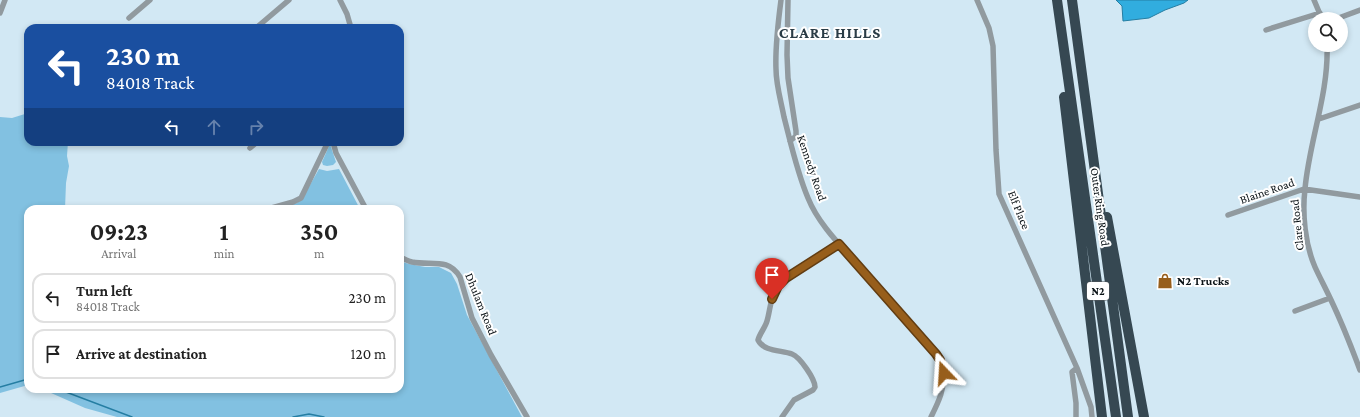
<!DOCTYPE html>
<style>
body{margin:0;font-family:"Crimson Pro",serif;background:#f2f2f2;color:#222;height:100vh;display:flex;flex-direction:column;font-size:15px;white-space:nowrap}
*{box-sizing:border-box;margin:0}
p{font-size:13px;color:#767676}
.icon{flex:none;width:22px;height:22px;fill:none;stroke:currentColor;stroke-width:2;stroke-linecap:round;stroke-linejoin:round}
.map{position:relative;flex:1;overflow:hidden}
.sheet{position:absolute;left:24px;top:205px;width:380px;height:188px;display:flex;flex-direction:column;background:#fff;border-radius:12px;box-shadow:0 2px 6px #0003}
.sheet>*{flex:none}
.guide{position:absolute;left:24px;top:24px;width:380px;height:122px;border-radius:12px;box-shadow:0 2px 6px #0003;background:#1a4fa0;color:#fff;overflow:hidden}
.tools{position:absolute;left:1308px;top:12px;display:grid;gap:8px}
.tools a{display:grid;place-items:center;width:40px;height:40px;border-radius:50%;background:#fff;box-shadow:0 2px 6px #0003;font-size:20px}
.pin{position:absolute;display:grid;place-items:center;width:34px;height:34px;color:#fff;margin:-41px -17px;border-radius:50% 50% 50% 0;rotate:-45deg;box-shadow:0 0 4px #0007}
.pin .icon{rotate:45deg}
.me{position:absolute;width:44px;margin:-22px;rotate:340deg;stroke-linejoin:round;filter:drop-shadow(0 0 3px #0008)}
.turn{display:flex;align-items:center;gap:14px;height:84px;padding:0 16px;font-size:18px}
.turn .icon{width:52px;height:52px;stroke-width:2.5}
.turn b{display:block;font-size:28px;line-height:34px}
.lanes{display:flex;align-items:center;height:38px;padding:0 16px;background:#0003;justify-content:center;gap:20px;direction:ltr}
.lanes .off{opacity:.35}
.eta{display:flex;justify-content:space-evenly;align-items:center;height:68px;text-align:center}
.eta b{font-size:24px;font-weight:700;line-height:28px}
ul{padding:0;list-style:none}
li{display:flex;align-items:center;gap:12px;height:50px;margin:0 8px 6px;padding:0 8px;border:2px solid #e0e0e0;border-radius:12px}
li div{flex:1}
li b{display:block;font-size:15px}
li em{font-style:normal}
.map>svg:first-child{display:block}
</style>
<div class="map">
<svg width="1360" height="417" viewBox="0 0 1360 417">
<rect width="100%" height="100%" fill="#d2e8f4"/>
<!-- green -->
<path fill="#82c1e1" d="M28 113V142H68L67 156 69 166 66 183 65 209H28V385L0 393V117L12 118Z
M330 144 336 162 333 165 327 166 323 165 322 162Z
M319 169 327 171 339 169 360 209H279L297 203 302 199Z
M400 261 409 264 425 267H439L451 273 457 284 467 315 522 417H117L85 408 42 389H400Z"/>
<!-- water -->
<path fill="#31addf" stroke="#257ea3" d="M1116 0H1188L1184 3 1165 10 1149 18 1123 21 1122 6Z"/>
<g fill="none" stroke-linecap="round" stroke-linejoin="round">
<!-- stream -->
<path stroke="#257ea3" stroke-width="1.5" d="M0 387 28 379
M58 389 132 417
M293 417 309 414 324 417"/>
<!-- minor -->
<path stroke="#919a9f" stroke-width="5.5" d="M340 0 347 14 351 28
M781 0C778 23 775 46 776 69 776 85 781 101 784 117 791 144 797 172 808 198 818 223 839 244 857 264 874 284 892 305 910 325 923 339 939 351 943 371 946 387 938 403 931 417
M788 0 787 55 788 78 796 131V136L790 141
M977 0 989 28 993 46 996 150 999 194 1077 368 1091 407 1092 417
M1314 0 1322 19
M0 13 5 0
M129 18 150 0
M1336 19 1360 10
M256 28 289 0
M1266 30 1320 13
M1327 45C1329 93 1309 142 1305 189 1302 214 1305 244 1315 267 1320 278 1326 289 1331 300 1342 323 1351 346 1360 370
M1319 119 1360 105
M333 142 336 153 366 209
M250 148 257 142
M268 209 293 202 301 198 328 142
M1228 215 1304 189 1360 197
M400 257C404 259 408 261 412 262 431 266 448 257 460 277L472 318 491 355 527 417
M1295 311 1330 298
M782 417 794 400 813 390 815 387C815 379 800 357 792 354 782 350 764 352 758 340 760 333 765 328 767 321 770 311 770 301 775 291 784 273 821 255 839 244
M1076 417V403L1072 372 1077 368"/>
<!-- motorway -->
<path stroke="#364852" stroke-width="10" d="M1057 0 1116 417
M1072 0 1128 417
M1064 97 1102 417
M1107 217 1144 417"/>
</g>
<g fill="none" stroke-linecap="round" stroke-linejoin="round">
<defs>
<path id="route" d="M772 299 778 286 786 278 839 244 936 354 940 360 944 373"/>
</defs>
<!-- route casing -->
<use href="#route" stroke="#623d12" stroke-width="10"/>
<!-- route -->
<use href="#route" stroke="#975e1b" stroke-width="7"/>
</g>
<!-- icons -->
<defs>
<symbol id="shop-bare" viewBox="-9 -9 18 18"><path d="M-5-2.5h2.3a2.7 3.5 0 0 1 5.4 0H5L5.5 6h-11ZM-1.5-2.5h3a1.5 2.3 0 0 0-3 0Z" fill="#975e1b" stroke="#fff" stroke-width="2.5" paint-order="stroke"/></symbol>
</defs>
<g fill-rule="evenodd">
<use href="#shop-bare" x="1154" y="270" width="22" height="22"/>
</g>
<g text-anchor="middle" stroke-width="4" stroke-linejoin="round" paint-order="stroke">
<!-- shield labels -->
<rect fill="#fff" stroke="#54595c" stroke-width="1" x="1087" y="282" width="22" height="18" rx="3"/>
<g font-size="11" font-weight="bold" fill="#0a1216">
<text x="1098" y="295">N2</text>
</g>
<!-- street labels -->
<g font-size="12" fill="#0a1216" stroke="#fff">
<text transform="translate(812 168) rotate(71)" y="4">Kennedy Road</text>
<text transform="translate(1267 191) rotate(-19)" y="4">Blaine Road</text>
<text transform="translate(1100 207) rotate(82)" y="4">Outer Ring Road</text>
<text transform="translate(1019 210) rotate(68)" y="4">Elf Place</text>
<text transform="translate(1297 225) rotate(-96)" y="4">Clare Road</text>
<text transform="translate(481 304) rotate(68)" y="4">Dhulam Road</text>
</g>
<!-- poi labels -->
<g font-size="12" font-weight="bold" fill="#0a1216" stroke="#fff" text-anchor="start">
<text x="1177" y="285">N2 Trucks</text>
</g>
<!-- district labels -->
<g font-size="16" font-weight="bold" letter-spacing="1" fill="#2a3c46" stroke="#fff">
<text x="830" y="38">CLARE HILLS</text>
</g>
</g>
</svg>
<div class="tools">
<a><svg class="icon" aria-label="search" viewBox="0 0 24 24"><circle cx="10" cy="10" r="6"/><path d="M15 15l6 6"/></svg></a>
</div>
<div class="pin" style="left:772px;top:299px;background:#d93025"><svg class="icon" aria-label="arrive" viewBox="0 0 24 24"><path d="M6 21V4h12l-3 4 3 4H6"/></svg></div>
<svg class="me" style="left:944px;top:373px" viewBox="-20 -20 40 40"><path d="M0-17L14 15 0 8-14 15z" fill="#975e1b" stroke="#fff" stroke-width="4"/></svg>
<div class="guide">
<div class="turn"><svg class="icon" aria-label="left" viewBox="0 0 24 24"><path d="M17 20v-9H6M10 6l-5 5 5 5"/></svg><div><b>230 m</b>84018 Track</div></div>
<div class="lanes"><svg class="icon" aria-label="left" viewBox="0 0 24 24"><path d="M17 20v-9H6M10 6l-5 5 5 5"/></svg><svg class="icon off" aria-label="ahead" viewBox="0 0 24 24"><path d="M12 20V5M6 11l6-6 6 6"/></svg><svg class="icon off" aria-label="right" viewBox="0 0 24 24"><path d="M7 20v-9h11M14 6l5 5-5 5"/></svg></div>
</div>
<section class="sheet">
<div class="eta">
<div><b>09:23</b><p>Arrival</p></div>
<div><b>1</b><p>min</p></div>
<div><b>350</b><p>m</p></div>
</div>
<ul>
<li><svg class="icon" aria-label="left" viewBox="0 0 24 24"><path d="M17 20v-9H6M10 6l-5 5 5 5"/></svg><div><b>Turn left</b><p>84018 Track</p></div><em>230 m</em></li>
<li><svg class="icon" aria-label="arrive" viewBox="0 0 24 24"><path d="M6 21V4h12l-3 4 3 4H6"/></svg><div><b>Arrive at destination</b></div><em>120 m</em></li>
</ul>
</section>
</div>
